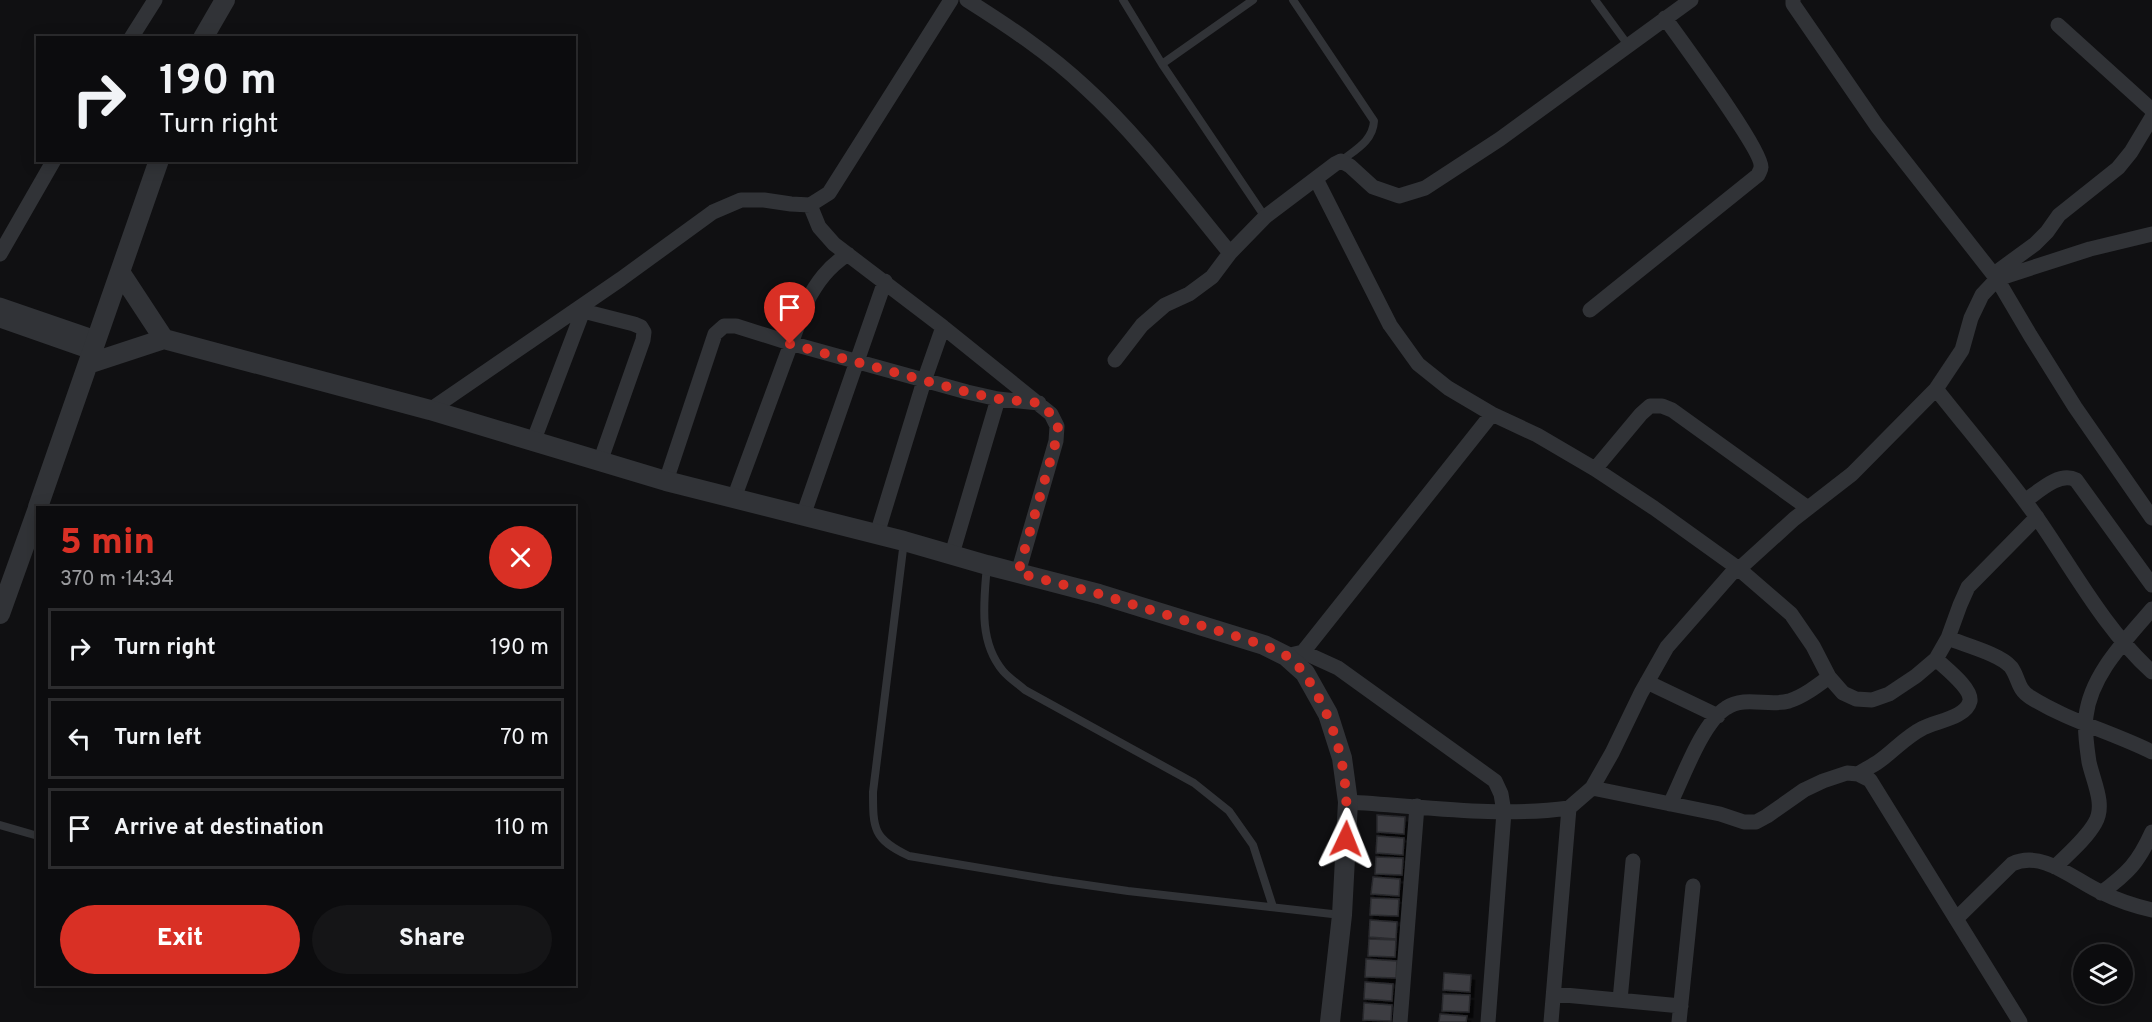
<!DOCTYPE html>
<meta charset="utf-8">
<style>
body{margin:0;font-family:Overpass,sans-serif;background:#151517;color:#f1f3f6;height:100vh;display:flex;flex-direction:column;font-size:22px;white-space:nowrap}
*{box-sizing:border-box;margin:0}
p{font-size:20px;color:#9a9b9e}
.icon{flex:none;width:33px;height:33px;fill:none;stroke:currentColor;stroke-width:2;stroke-linecap:round;stroke-linejoin:round}
.map{position:relative;flex:1;overflow:hidden}
.drawer{position:absolute;left:36px;top:506px;width:540px;height:480px;display:flex;flex-direction:column;background:#0c0c0e;border-radius:0px;box-shadow:0 3px 15px #0003,0 0 0 2px #2c2c2e}
.drawer>*{flex:none}
.hud{position:absolute;left:36px;top:36px;width:540px;height:126px;border-radius:0px;box-shadow:0 3px 15px #0003,0 0 0 2px #2c2c2e;background:#0c0c0e;color:#f1f3f6;overflow:hidden}
.buttons{position:absolute;left:2073px;top:944px;display:grid;gap:12px}
.buttons a{display:grid;place-items:center;width:60px;height:60px;border-radius:50%;background:#0c0c0e;box-shadow:0 3px 15px #0003,0 0 0 2px #2c2c2e;font-size:30px}
.pin{position:absolute;display:grid;place-items:center;width:51px;height:51px;color:#fff;margin:-62px -26px;border-radius:50% 50% 50% 0;rotate:-45deg;box-shadow:0 0 6px #0007}
.pin .icon{rotate:45deg}
.me{position:absolute;width:66px;margin:-33px;rotate:2deg;stroke-linejoin:round;filter:drop-shadow(0 0 4px #0008)}
.turn{display:flex;align-items:center;gap:21px;height:126px;padding:0 24px;font-size:27px}
.turn .icon{width:78px;height:78px;stroke-width:2.5}
.turn b{display:block;font-size:42px;line-height:51px}
.round{display:grid;place-items:center;flex:none;width:63px;height:63px;border-radius:32px;background:#151517}
.head{display:flex;align-items:center;justify-content:space-between;height:102px;padding:0 24px}
h1{font-size:36px;font-weight:800;line-height:45px;color:#d93025}
.primary-button{display:flex;gap:12px;margin-top:auto;padding:12px 24px}
.primary-button a{flex:1;height:69px;border-radius:36px;background:#d93025;color:#fff;font-size:24px;font-weight:800;line-height:69px;text-align:center}
.primary-button a+a{background:#151517;color:#f1f3f6}
ul{padding:0;list-style:none}
li{display:flex;align-items:center;gap:18px;height:81px;margin:0 12px 9px;padding:0 12px;border:3px solid #2c2c2e;border-radius:0px}
li div{flex:1}
li b{display:block;font-size:22px}
li em{font-style:normal}
.map>svg:first-child{display:block}
</style>
<div class="map">
<svg width="2152" height="1022" viewBox="0 0 2152 1022">
<defs>
<filter id="shadow"><feDropShadow dx="3.5" dy="5.5" stdDeviation="0" flood-color="#0009"/></filter>
</defs>
<rect width="100%" height="100%" fill="#101012"/>
<!-- building -->
<path fill="#3c3e42" stroke="#2a2a2e" stroke-width="1.5" filter="url(#shadow)" d="M1377 815 1405 817 1404 834 1377 832Z
M1377 836 1404 838 1403 855 1376 853Z
M1376 857 1403 858 1402 875 1375 874Z
M1373 877 1400 879 1399 896 1371 894Z
M1371 898 1399 899 1398 916 1370 915Z
M1370 920 1397 922 1396 939 1369 937Z
M1369 939 1396 940 1395 957 1368 956Z
M1366 959 1397 961 1396 978 1365 977Z
M1444 973 1471 975 1470 992 1443 990Z
M1365 982 1393 984 1392 1001 1364 999Z
M1443 994 1470 995 1469 1012 1442 1011Z
M1364 1003 1392 1005 1391 1021 1363 1020Z
M1440 1014 1467 1016 1466 1022H1439Z"/>
<g fill="none" stroke-linecap="round" stroke-linejoin="round">
<!-- service -->
<path stroke="#313337" stroke-width="8" d="M1123 0 1162 64 1265 217
M1293 0 1374 121C1373 141 1355 150 1341 161
M1595 0 1628 45
M1162 64 1253 0
M904 541 873 792C873 829 873 839 909 856L1052 880 1128 891 1341 915
M987 565C984 601 978 641 1003 671 1009 678 1018 684 1025 690L1194 783 1229 811 1253 845 1273 907
M0 825 38 836"/>
<!-- minor -->
<path stroke="#313337" stroke-width="15" d="M967 0C1008 26 1049 53 1085 87 1139 136 1183 196 1230 253
M1793 0V4L1877 126 1997 279 2030 335 2075 407 2152 518
M2058 25 2152 110
M131 38 155 0
M1316 179 1390 325 1418 364 1448 388 1492 414 1537 435 1595 469 1654 508 1739 569 1791 614 1813 646 1829 677 1843 693 1856 699 1872 700 1889 694 1916 676 1936 659 1948 638 1960 605 1968 587 2037 517
M810 205 819 227 834 244 943 327 1051 414 1057 426 1056 441 1018 573
M0 254 54 160
M1994 274 2035 244 2047 232 2059 215 2118 168 2131 152 2152 117
M0 305 96 338
M1590 310 1758 175C1759 172 1761 170 1761 167 1763 151 1679 38 1665 18
M583 311 634 324 641 327 644 332 643 340 600 462
M0 320 91 352
M1115 360 1142 325 1165 305 1189 294 1212 277 1230 253 1265 217 1335 164 1341 161 1350 166 1373 187 1399 196 1425 188 1500 139 1691 0
M1936 389C1970 432 2006 474 2038 519 2074 571 2104 628 2152 672
M430 410 621 279 713 212 741 200H764L791 204 810 205 829 193 951 0
M533 442 586 303
M1595 469 1641 414 1650 406H1662L1672 410 1808 508
M666 481 715 334 724 326H736L790 343 967 392 998 399 1039 403
M734 498 806 303C817 282 828 267 848 254
M2025 501C2038 492 2059 471 2076 480L2152 585
M803 516 885 281
M877 534 924 381 943 327
M952 554 998 399
M1948 638C1965 645 2000 654 2011 667 2019 678 2017 689 2030 697 2068 721 2112 732 2152 752
M1303 652 1492 414
M1286 656 1303 652 1338 668 1495 781 1501 794 1504 812 1488 1022
M1647 682 1718 716
M1858 774C1864 770 1872 766 1878 762 1894 751 1905 737 1923 728 1936 721 1966 718 1970 701 1972 688 1945 668 1936 659
M1592 788 1720 814 1744 822H1756L1767 816 1804 790 1823 781 1847 773 1858 774 1870 780 2020 1022
M1348 802C1421 806 1496 818 1569 808L1551 1022
M1670 804C1683 778 1702 723 1726 708 1745 695 1769 707 1789 701 1804 696 1817 686 1829 677
M1569 808 1592 788 1612 753 1641 693 1667 647 1731 574 1739 569 1794 519 1852 474 1936 389 1962 350 1971 318 1982 295 1997 279 2090 249 2152 234
M2055 867C2068 854 2086 839 2095 823 2106 805 2093 781 2089 762 2087 748 2084 730 2086 716 2091 674 2126 640 2152 609
M2101 893C2128 873 2138 863 2152 832
M1956 919 2012 864C2043 849 2075 881 2103 893 2119 901 2135 906 2152 910
M1554 994 1681 1006
M1620 1000 1633 861
M1400 1022 1417 806
M1679 1022 1693 886"/>
<!-- tertiary -->
<path stroke="#313337" stroke-width="20" d="M203 38 225 0
M120 272 164 339
M88 364 164 339 430 410 666 481 904 541 987 565 1099 594 1264 645 1286 656 1305 673 1328 714 1342 758 1348 802 1346 839 1342 915 1330 1022
M38 507 159 160
M0 614 38 508"/>
</g>
<g fill="none" stroke-linecap="round" stroke-linejoin="round">
<!-- route -->
<path stroke="#d93025" stroke-width="10" stroke-dasharray="0 18" d="M790 344 967 392 998 399 1039 403 1051 414 1058 426 1056 441 1018 573 1099 594 1264 645C1271 649 1278 651 1285 655 1299 664 1307 677 1315 691 1342 739 1349 784 1346 839"/>
</g>
</svg>
<div class="buttons">
<a><svg class="icon" aria-label="layers" viewBox="0 0 24 24"><path d="M12 4l9 5-9 5-9-5zM3 14l9 5 9-5"/></svg></a>
</div>
<div class="pin" style="left:790px;top:344px;background:#d93025"><svg class="icon" aria-label="arrive" viewBox="0 0 24 24"><path d="M6 21V4h12l-3 4 3 4H6"/></svg></div>
<svg class="me" style="left:1346px;top:839px" viewBox="-20 -20 40 40"><path d="M0-17L14 15 0 8-14 15z" fill="#d93025" stroke="#fff" stroke-width="4"/></svg>
<div class="hud">
<div class="turn"><svg class="icon" aria-label="right" viewBox="0 0 24 24"><path d="M7 20v-9h11M14 6l5 5-5 5"/></svg><div><b>190 m</b>Turn right</div></div>
</div>
<section class="drawer">
<div class="head"><div><h1>5 min</h1><p>370 m · 14:34</p></div><a class="round" style="background:#d93025;color:#fff"><svg class="icon" aria-label="close" viewBox="0 0 24 24"><path d="M6 6l12 12M18 6L6 18"/></svg></a></div>
<ul>
<li><svg class="icon" aria-label="right" viewBox="0 0 24 24"><path d="M7 20v-9h11M14 6l5 5-5 5"/></svg><div><b>Turn right</b></div><em>190 m</em></li>
<li><svg class="icon" aria-label="left" viewBox="0 0 24 24"><path d="M17 20v-9H6M10 6l-5 5 5 5"/></svg><div><b>Turn left</b></div><em>70 m</em></li>
<li><svg class="icon" aria-label="arrive" viewBox="0 0 24 24"><path d="M6 21V4h12l-3 4 3 4H6"/></svg><div><b>Arrive at destination</b></div><em>110 m</em></li>
</ul>
<div class="primary-button"><a>Exit</a><a>Share</a></div>
</section>
</div>
